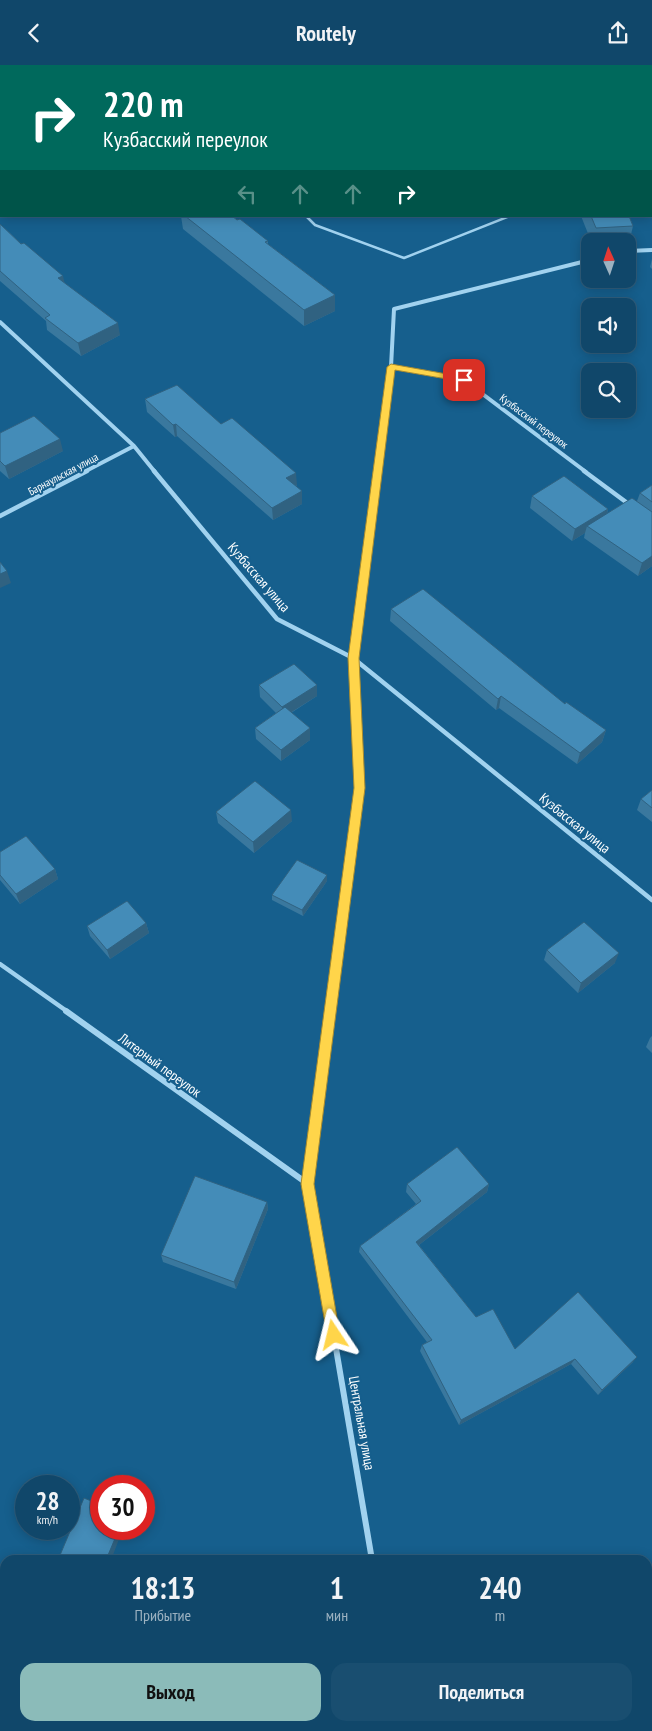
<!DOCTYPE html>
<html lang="ru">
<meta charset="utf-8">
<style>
body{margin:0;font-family:"PT Sans Narrow",sans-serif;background:#194e70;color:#f1f3f6;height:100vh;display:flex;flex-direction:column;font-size:19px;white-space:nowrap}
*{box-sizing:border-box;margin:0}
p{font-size:16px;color:#9cb2c1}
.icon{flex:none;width:28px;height:28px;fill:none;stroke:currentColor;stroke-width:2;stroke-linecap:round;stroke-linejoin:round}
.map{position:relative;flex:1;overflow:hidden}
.drawer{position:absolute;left:0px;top:1490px;width:652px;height:176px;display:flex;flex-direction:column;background:#10476a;border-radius:15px 15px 0 0;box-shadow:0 2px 12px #0003,0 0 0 1px #305f7e}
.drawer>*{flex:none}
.guide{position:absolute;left:0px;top:0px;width:652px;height:152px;box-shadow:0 2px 12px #0003,0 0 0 1px #305f7e;background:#00695c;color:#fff;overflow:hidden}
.needle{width:32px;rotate:357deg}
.tools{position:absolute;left:581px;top:168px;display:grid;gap:10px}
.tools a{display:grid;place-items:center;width:55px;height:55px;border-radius:10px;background:#10476a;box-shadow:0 2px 12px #0003,0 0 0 1px #305f7e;font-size:25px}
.speed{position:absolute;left:15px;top:1410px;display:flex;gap:10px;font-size:25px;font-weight:700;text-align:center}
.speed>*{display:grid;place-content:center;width:65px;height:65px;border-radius:50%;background:#10476a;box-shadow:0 2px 12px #0003,0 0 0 1px #305f7e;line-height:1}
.speed small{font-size:12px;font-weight:400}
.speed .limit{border:8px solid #d22;background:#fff;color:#111}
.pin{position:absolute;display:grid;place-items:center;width:42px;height:42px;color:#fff;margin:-21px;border-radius:10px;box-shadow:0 2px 8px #0006}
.me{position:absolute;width:55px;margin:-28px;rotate:350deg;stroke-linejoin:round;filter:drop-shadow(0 0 4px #0008)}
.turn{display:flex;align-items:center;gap:18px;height:105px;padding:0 20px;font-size:22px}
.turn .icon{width:65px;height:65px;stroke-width:2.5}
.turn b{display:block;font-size:35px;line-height:42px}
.lanes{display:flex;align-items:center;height:48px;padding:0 20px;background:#0003;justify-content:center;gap:25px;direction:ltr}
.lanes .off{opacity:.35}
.eta{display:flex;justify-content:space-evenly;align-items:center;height:85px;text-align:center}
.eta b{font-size:30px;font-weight:700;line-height:35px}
.button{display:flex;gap:10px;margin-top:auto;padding:10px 20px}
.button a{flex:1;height:58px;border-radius:15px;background:#8bbbb9;color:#111;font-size:20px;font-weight:700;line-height:58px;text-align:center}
.button a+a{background:#194e70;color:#f1f3f6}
header{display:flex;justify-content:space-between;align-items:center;height:65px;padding:0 20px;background:#10476a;font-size:22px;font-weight:700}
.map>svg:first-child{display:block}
</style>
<header><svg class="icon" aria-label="back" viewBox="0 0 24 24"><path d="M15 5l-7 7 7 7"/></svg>Routely<svg class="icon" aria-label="share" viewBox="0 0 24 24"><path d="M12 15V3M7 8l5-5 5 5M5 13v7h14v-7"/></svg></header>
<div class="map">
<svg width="652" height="1666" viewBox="0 0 652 1666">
<rect width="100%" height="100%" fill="#165f8d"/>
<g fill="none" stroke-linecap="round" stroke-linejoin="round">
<!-- service -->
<path stroke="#a1d2ef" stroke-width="2.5" d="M468 0 470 1
M402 1 421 0
M306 151 315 160 404 193 510 151"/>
<!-- minor-far2 -->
<path stroke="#a1d2ef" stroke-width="4" d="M628 186 652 185
M0 257 134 381 155 407
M391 302 464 315 586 407
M84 407 134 381
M377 407 391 302 394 244 590 195"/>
<!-- minor-far1 -->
<path stroke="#a1d2ef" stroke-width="4.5" d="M154 406 277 554 353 593 652 835
M584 406 630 440
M0 451 87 406
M0 899 68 947
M331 947 360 723 353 593 377 406"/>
<!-- minor -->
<path stroke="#a1d2ef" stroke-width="6" d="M66 946 308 1119
M331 946 308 1119 372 1495
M0 1560 5 1563
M228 1661 239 1666
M401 1661 402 1666"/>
</g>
<!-- wall -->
<path fill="#3a789e" d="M181 151H232L268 176V179L335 230V246L304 261 183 164Z
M581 151H629L633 161 629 178H628V176H591Z
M0 159 65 219 120 270 81 291 47 265 46 256 0 216Z
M652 194V204L650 202Z
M145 334 221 359 297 420 296 421 302 439 273 455 177 371 175 372 147 347Z
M0 368 63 386 9 414 0 406Z
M652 420V501L638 511 584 473 585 468 572 476 530 443 532 431 608 444 607 449 637 436 640 428Z
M391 544 565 639 606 665 602 677 577 699 499 643 496 645 390 556Z
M259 620H317V631L291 648 310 663V675L281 696 256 674 255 663 276 648 260 632Z
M652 725V757L637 745 641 734Z
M216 747 292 756 254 788 218 758Z
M0 787 55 804 58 814 20 839 0 815Z
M327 816 303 851 272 835V830Z
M146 858 149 868 110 894 90 871 87 861Z
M547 885 615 898 578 928 544 895Z
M652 971V988L646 982 650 973Z
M407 1119H489L487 1127 419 1180 476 1252 515 1284 633 1297 598 1330 571 1299 459 1360 420 1286 422 1280 427 1277 359 1187 360 1181 416 1139 406 1127Z
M267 1137 268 1144 236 1224 163 1197 161 1190Z
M575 1661H587L590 1666H570Z"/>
<!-- shaded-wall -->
<path fill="#306281" d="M63 211 66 224 58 213Z
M335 230V246L304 261V245Z
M118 258 120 270 81 291 78 278Z
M176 359 177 371 175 372 173 360Z
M60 374 63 386 9 414 5 401Z
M296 408 297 420 287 426 286 413Z
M302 426V439L273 455 272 443Z
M608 444 605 456 587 461 585 468 572 476 575 464Z
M652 491V501L638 511 642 498Z
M7 506 11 518 0 523V509Z
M317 620V631L282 653V642Z
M501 631 499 643 496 645 498 634Z
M310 663V675L281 696V685Z
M606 665 602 677 577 699 580 688Z
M291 745 292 756 254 788 253 777Z
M55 804 58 814 20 839 16 829Z
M327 810V816L303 851 302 845Z
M146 858 149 868 110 894 107 885Z
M619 888 615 898 578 928 581 918Z
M489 1119 487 1127 415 1183 416 1177Z
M267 1137 268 1144 236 1224 234 1217Z
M637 1292 633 1297 598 1330 602 1325Z
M575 1294 571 1299 459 1360 461 1355Z
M119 1464H123L111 1495H106Z"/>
<!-- building -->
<path fill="#448cb8" stroke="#306281" d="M205 0H276L277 1H205Z
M343 0H367L368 1H339Z
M185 151H232L237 155 240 154 268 176 265 177 335 230 304 245Z
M591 151H629L633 161 596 163Z
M0 159 21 179 24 178 63 211 58 213 118 258 78 278 45 253 50 250 0 206Z
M177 320 221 359 232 353 296 408 286 413 302 426 272 443 176 359 173 360 145 334Z
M34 351 60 374 5 401 0 396V368Z
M564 411 608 444 575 464 532 431Z
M652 420V437L640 428Z
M632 433 652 447V491L642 498 587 461Z
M0 497 7 506 0 509Z
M423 524 565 639 566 637 606 665 580 688 501 631 498 634 391 544Z
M294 599 317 620 282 642 259 620Z
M285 642 310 663 281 685 255 663Z
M255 716 291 745 253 777 216 747Z
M652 725V743L641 734Z
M26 771 55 804 16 829 0 810V787Z
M297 795 327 810 302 845 272 830Z
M127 836 146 858 107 885 87 861Z
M584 857 619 888 581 918 547 885Z
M457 1082 489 1119 416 1177 476 1252 493 1244 515 1284 578 1227 637 1292 602 1325 575 1294 461 1355 422 1280 432 1275 360 1181 421 1136 407 1119Z
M195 1111 267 1137 234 1217 161 1190Z
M84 1433 101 1440V1464H119L106 1495H58Z
M580 1661H587L590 1666H575Z"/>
<!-- route -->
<path fill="#ffd54a" stroke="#a68a30" d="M391 299 464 312 468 315 464 317 395 305 359 593 365 723 314 1119 340 1270 338 1274 334 1277 329 1274 327 1270 301 1119 354 723 348 593 387 302Z"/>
<g text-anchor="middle" stroke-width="4" stroke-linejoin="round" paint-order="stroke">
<!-- far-street labels -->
<g font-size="11" fill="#fff" stroke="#165f8d">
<text transform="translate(534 356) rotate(37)" y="4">Кузбасский переулок</text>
<text transform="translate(63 409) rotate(-28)" y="4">Барнаульская улица</text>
</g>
<!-- street labels -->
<g font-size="14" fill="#fff" stroke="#165f8d">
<text transform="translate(259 512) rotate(49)" y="5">Кузбасская улица</text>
<text transform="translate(575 758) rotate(39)" y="5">Кузбасская улица</text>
<text transform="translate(160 1000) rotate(36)" y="5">Литерный переулок</text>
<text transform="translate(362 1358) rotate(80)" y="5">Центральная улица</text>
</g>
</g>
</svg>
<div class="tools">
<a><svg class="needle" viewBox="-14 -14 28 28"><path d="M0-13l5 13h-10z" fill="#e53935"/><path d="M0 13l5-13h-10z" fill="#9cb2c1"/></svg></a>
<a><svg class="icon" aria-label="sound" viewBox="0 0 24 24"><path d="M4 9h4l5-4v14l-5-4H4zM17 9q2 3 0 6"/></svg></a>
<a><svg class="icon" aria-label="search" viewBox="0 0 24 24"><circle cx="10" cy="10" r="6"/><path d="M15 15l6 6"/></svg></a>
</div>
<div class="speed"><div>28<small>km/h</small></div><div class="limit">30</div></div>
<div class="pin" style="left:464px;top:315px;background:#d93025"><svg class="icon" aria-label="arrive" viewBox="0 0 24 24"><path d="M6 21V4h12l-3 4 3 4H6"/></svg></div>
<svg class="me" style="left:334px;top:1270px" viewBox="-20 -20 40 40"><path d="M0-17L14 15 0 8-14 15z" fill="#ffd54a" stroke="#fff" stroke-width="4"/></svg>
<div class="guide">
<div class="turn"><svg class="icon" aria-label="right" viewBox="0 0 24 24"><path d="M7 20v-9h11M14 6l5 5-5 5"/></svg><div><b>220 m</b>Кузбасский переулок</div></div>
<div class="lanes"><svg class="icon off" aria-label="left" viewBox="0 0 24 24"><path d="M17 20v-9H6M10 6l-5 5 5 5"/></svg><svg class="icon off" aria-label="ahead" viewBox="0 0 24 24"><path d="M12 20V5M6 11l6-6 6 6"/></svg><svg class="icon off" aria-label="ahead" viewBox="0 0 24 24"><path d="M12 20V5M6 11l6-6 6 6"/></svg><svg class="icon" aria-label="right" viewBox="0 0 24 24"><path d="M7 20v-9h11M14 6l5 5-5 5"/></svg></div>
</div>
<section class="drawer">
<div class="eta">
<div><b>18:13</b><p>Прибытие</p></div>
<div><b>1</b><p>мин</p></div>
<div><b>240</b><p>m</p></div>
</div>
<div class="button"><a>Выход</a><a>Поделиться</a></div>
</section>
</div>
